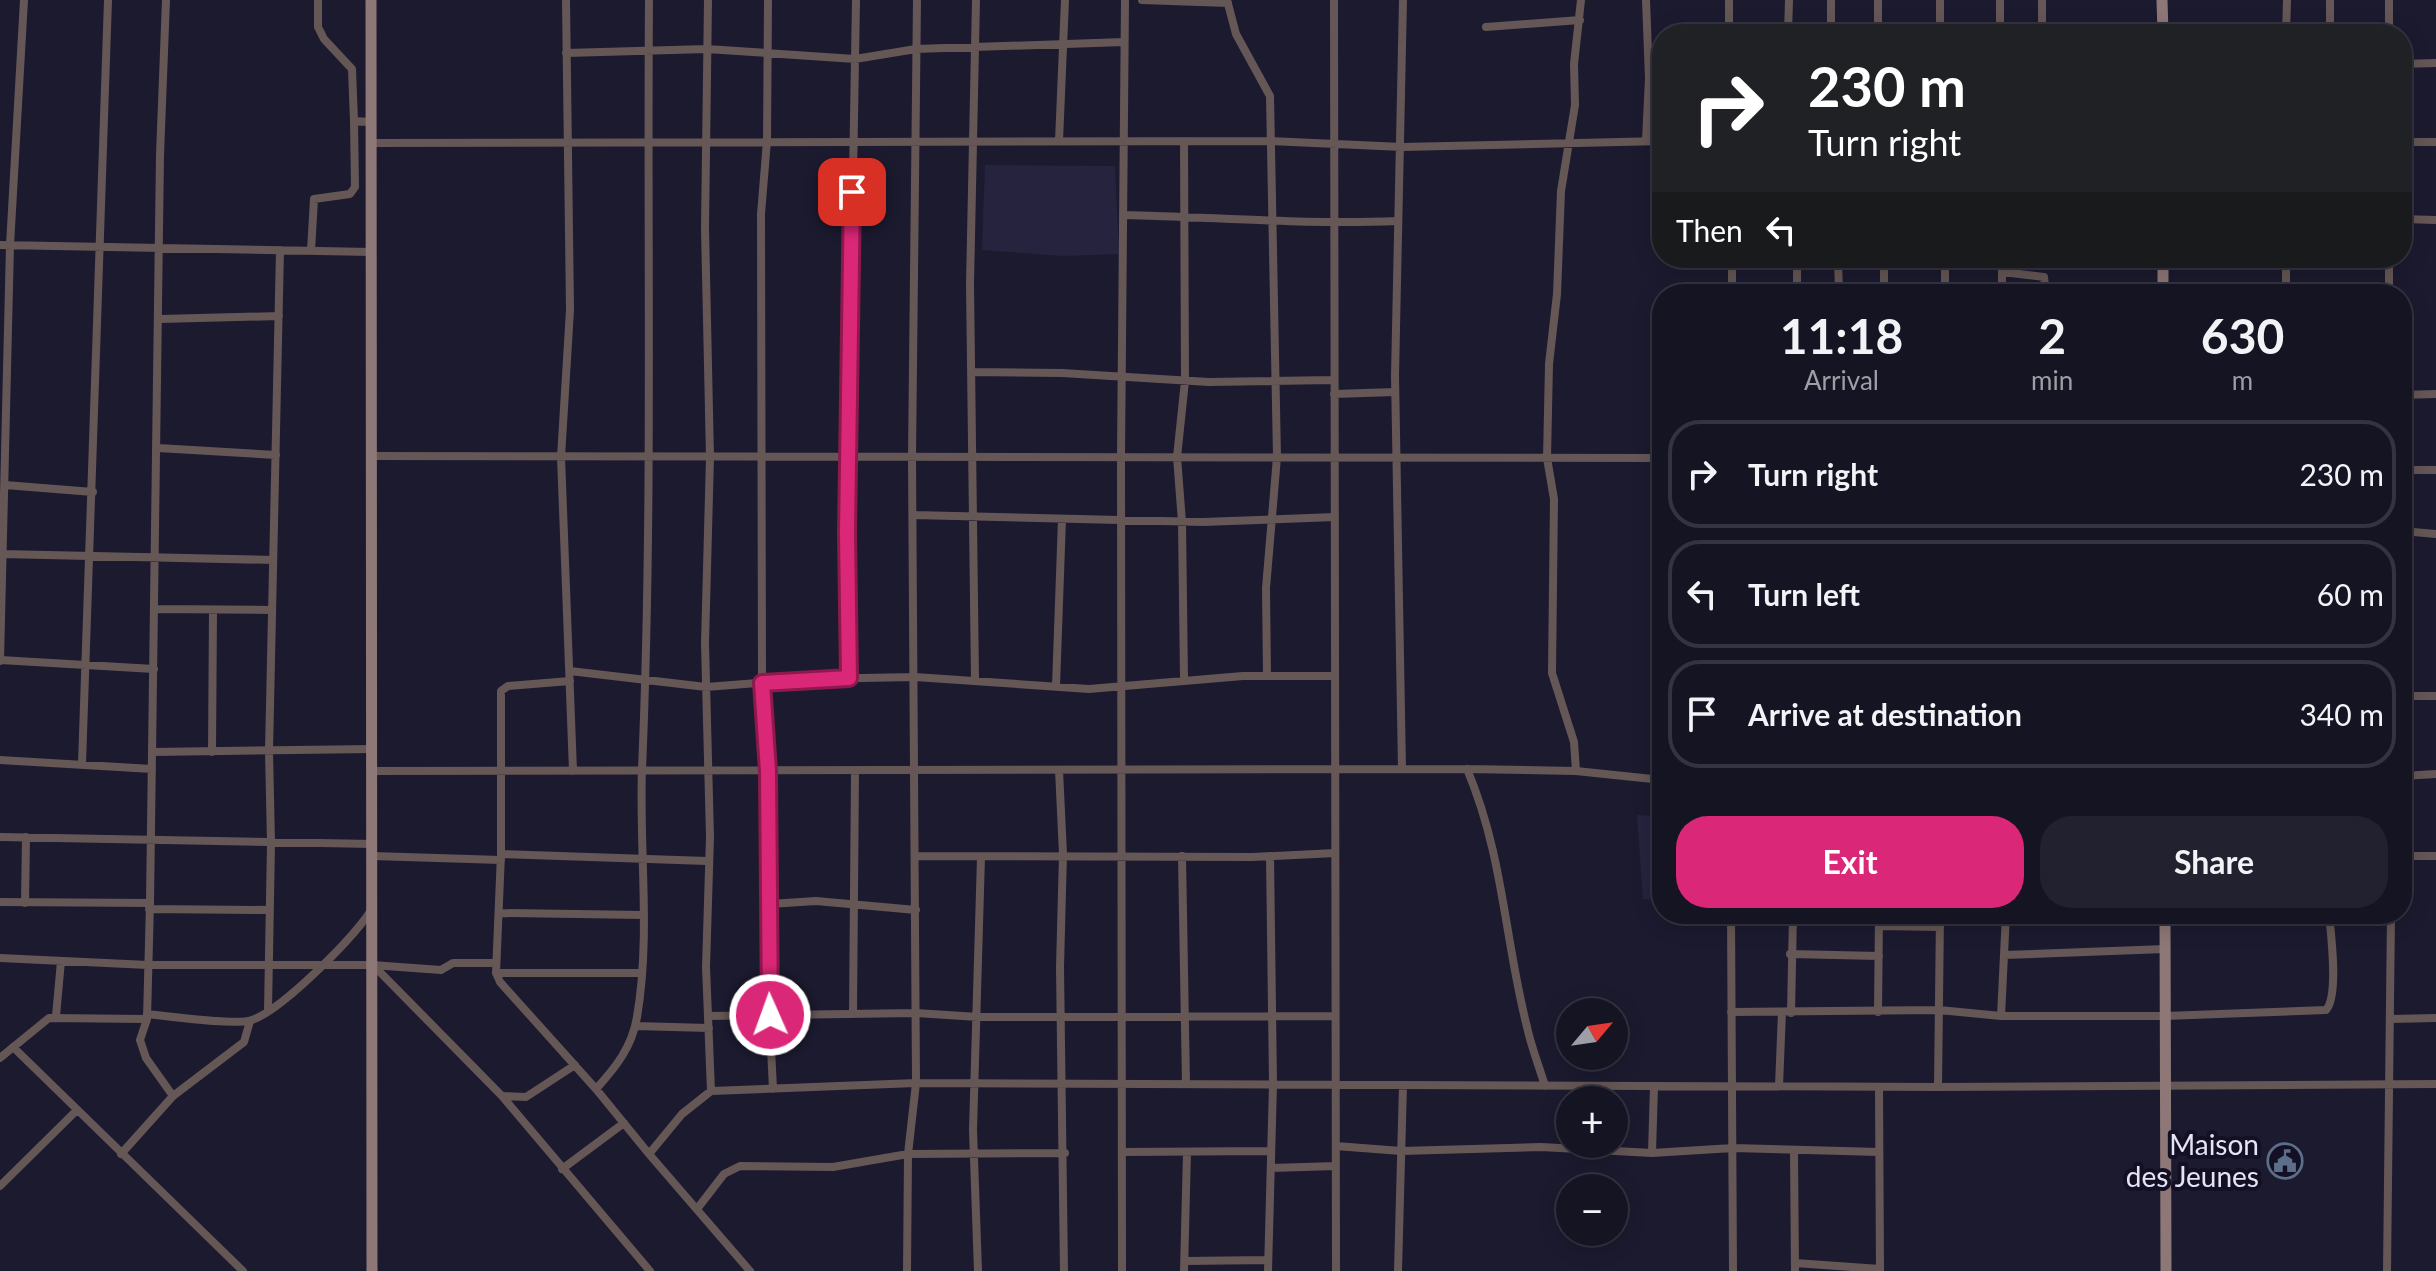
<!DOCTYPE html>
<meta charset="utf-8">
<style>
body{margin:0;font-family:Lato,sans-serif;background:#222130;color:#f1f3f6;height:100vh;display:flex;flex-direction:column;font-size:30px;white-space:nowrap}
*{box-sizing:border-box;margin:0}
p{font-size:26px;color:#9d9ea6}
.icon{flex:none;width:44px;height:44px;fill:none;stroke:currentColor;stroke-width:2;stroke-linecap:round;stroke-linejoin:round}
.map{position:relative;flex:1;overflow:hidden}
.panel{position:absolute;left:1652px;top:284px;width:760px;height:640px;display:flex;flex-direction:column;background:#151423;border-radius:32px;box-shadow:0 4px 20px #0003,0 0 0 2px #343341}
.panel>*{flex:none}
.top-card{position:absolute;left:1652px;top:24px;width:760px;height:244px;border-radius:32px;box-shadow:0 4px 20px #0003,0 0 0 2px #343341;background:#202124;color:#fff;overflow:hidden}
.needle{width:52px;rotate:61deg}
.fabs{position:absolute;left:1556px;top:998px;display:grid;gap:16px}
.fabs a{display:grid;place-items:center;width:72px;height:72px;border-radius:50%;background:#151423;box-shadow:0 4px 20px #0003,0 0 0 2px #343341;font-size:40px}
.pin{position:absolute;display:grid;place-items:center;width:68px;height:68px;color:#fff;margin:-34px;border-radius:16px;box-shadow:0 4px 12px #0006}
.me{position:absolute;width:88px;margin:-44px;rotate:358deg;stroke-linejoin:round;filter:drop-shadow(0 0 6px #0008)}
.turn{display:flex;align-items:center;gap:28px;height:168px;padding:0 24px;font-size:36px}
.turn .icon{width:104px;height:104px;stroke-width:2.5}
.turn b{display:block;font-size:56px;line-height:68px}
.then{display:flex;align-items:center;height:76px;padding:0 24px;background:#0003;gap:16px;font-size:30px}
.eta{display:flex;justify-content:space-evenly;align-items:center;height:136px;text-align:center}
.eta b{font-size:48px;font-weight:700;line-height:56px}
.action{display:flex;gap:16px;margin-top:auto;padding:16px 24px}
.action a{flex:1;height:92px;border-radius:32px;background:#db2777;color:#fff;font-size:32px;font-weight:700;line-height:92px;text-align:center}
.action a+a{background:#222130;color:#f1f3f6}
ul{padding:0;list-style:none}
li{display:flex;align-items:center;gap:24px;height:108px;margin:0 16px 12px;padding:0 8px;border:4px solid #343341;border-radius:32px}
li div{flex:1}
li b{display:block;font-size:30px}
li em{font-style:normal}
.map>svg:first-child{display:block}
</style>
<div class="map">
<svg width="2436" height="1271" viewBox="0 0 2436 1271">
<rect width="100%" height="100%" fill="#1c1a2f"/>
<!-- built -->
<path fill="#26233e" d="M985 165 1115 166 1119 254 1063 256 982 250Z
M1637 815 1662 816V901L1643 899Z"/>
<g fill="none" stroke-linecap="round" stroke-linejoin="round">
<!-- street -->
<path stroke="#655756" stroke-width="8" d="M166 0 160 155 150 903 147 1019 140 1040 146 1058 173 1096
M318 0V27L324 39 352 69 354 121 371 122
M566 0 570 310 561 457 573 771
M708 0 705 228 710 457 705 643 710 837 706 967 711 1091
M768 0 767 141 761 214 762 683 768 771V987L773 1089
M1142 0 1228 3
M1227 0 1236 34 1270 96 1277 457 1266 588 1267 676
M1334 0 1336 1271
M1729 0V34
M1878 0V34
M2330 0V34
M2389 0V34
M1486 27 1580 20
M1788 34 1789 0
M1831 34V0
M1940 34V0
M2000 34V0
M2042 34V0
M2286 34 2287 0
M566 53 707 49 855 59 916 49 1124 42
M2402 64 2436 63
M1059 141 1065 0
M1646 141 1649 78 1646 0
M2402 142H2436
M372 143 1269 141 1402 147 1662 141
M1123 215C1215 217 1306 225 1397 221
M2402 219 2436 220
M0 245 372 252
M311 251 314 199 350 194 355 187 354 121
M1838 258 1839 294
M2002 272 2044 277 2046 294
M1732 294V258
M1797 294V258
M1884 294V258
M1945 294V258
M2002 294V258
M2286 294V258
M2389 294V258
M160 319 279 316
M971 372 1062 373 1209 382 1334 380
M1334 394 1395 392
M2402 395 2436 394
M158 448 276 455
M372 456 1662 458
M2402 470H2436
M5 485 93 492
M913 515 1203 522 1335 517
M2402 531 2436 534
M1 554 273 560
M155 609 272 610
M0 660 154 669
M0 661 10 245 24 0
M570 671 706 687 809 679 915 677 1089 689 1243 676H1335
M849 678 847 533 856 0
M975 679 970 284 976 0
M1184 679 1182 522 1177 457 1185 381 1184 141
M570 681 508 686 501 691V854L496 973 500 982 596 1089 649 1154
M1056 686 1062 519
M2402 696H2436
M152 752 373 749
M212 752 213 610
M0 760 152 769
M82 764 108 0
M1402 769 1395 376 1403 0
M1467 769C1504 857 1504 937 1527 1027 1531 1046 1539 1066 1545 1086
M1059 770 1063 854 1060 967 1064 1271
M373 771 1467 769 1576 771 1662 780
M1576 771 1574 742 1552 673 1554 499 1547 458 1549 364 1557 294 1561 191 1575 105 1574 64 1581 0
M2402 776 2436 774
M0 837 373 844
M501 854 707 861
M373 856 501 860
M916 856 1252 857 1335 853
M1182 856 1186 1084
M2402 856H2436
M0 902 150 903
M25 903 26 837
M770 904 816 901 916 910
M149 909 269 910
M499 913 644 915
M1731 914 1733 1271
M1879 926 1940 927
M1790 954 1879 956
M2004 955 2165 949
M0 958 148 965H372L441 970 453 963H496
M373 965 502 1096 526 1097 575 1065
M496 973H640
M268 1011 271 843 269 751 280 250
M1731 1012 1939 1010 2001 1016H2165L2326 1010C2339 996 2331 934 2329 914
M1878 1012 1879 914
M1791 1013 1793 914
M147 1014C168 1016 236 1026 252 1020 283 1009 351 940 370 912
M853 1014 855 771
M56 1016 61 961
M708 1016 916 1013 978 1017 1335 1016
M2001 1016 2006 914
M2390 1019 2436 1018
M635 1026 709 1028
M13 1047 243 1271
M0 1058 49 1018 147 1019
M1779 1086 1782 1012
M1879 1087 1880 1271
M1938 1087 1940 914
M596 1089C616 1067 632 1047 637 1017 651 935 639 851 642 769 653 512 647 256 649 0
M502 1096 650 1271
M1336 1146 1401 1151 1541 1147 1652 1153 1733 1148 1879 1152
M1122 1152 1271 1151
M1794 1152 1795 1271
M1652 1153 1654 1086
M121 1154 173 1096 244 1042 250 1021
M1271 1168 1336 1166
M562 1169 624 1123
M0 1186 77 1110
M697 1209 724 1174 740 1166 833 1167 908 1154 1065 1153
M1185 1261 1268 1260
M1795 1263 1880 1269
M750 1271 649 1154 682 1114 711 1091 916 1083 1938 1087 2436 1084
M907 1271 908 1154 916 1083 912 457 917 0
M978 1271 973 1130 981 857
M1122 1271 1121 457 1125 0
M1184 1271 1187 1152
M1268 1271 1273 1084 1270 856
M1398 1271 1403 1085
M2387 1271 2391 914"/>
<!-- secondary -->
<path stroke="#8e7877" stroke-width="11" d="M371 0 372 1271
M2162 0 2163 34
M2163 258V294
M2165 914 2166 1271"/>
</g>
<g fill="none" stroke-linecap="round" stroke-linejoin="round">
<defs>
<path id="route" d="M770 1015 768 771 762 683 849 678 847 533 852 192"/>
</defs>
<!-- route casing -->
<use href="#route" stroke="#8e194d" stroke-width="20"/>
<!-- route -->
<use href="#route" stroke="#db2777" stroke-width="14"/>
</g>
<!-- icons -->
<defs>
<symbol id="civic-ring" viewBox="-11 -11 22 22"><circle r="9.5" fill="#131025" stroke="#5c6f8a" stroke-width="1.5"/><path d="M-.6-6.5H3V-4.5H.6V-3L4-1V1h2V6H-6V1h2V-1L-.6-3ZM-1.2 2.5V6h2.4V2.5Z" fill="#5c6f8a"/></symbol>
</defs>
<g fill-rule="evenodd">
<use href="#civic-ring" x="2265" y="1141" width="40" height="40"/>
</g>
<g text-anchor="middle" stroke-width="8" stroke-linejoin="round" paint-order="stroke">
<!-- poi labels -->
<g font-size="28" fill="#e5e4f3" stroke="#131025" text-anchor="end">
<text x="2259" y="1155">Maison<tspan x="2259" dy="32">des Jeunes</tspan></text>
</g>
</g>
</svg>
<div class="fabs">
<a><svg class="needle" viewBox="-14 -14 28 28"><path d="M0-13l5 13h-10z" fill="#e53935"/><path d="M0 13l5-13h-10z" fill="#9d9ea6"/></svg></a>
<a>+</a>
<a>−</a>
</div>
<div class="pin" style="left:852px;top:192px;background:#d93025"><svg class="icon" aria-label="arrive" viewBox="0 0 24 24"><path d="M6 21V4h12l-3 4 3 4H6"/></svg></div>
<svg class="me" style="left:770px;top:1015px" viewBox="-20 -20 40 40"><circle r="17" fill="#db2777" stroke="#fff" stroke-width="3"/><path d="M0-11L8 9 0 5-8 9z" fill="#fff"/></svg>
<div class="top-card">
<div class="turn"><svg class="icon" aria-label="right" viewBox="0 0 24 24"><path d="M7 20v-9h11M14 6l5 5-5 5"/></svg><div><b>230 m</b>Turn right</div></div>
<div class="then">Then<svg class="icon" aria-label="left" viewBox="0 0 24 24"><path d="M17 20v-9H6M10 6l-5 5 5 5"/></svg></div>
</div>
<section class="panel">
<div class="eta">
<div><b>11:18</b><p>Arrival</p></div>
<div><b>2</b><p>min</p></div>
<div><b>630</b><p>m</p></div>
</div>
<ul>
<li><svg class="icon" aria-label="right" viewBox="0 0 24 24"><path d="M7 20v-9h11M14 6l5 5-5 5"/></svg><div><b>Turn right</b></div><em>230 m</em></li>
<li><svg class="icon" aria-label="left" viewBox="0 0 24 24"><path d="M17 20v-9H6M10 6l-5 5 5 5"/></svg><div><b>Turn left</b></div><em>60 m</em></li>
<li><svg class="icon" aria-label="arrive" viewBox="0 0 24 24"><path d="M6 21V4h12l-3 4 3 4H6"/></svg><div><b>Arrive at destination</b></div><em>340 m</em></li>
</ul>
<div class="action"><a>Exit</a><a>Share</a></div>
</section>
</div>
